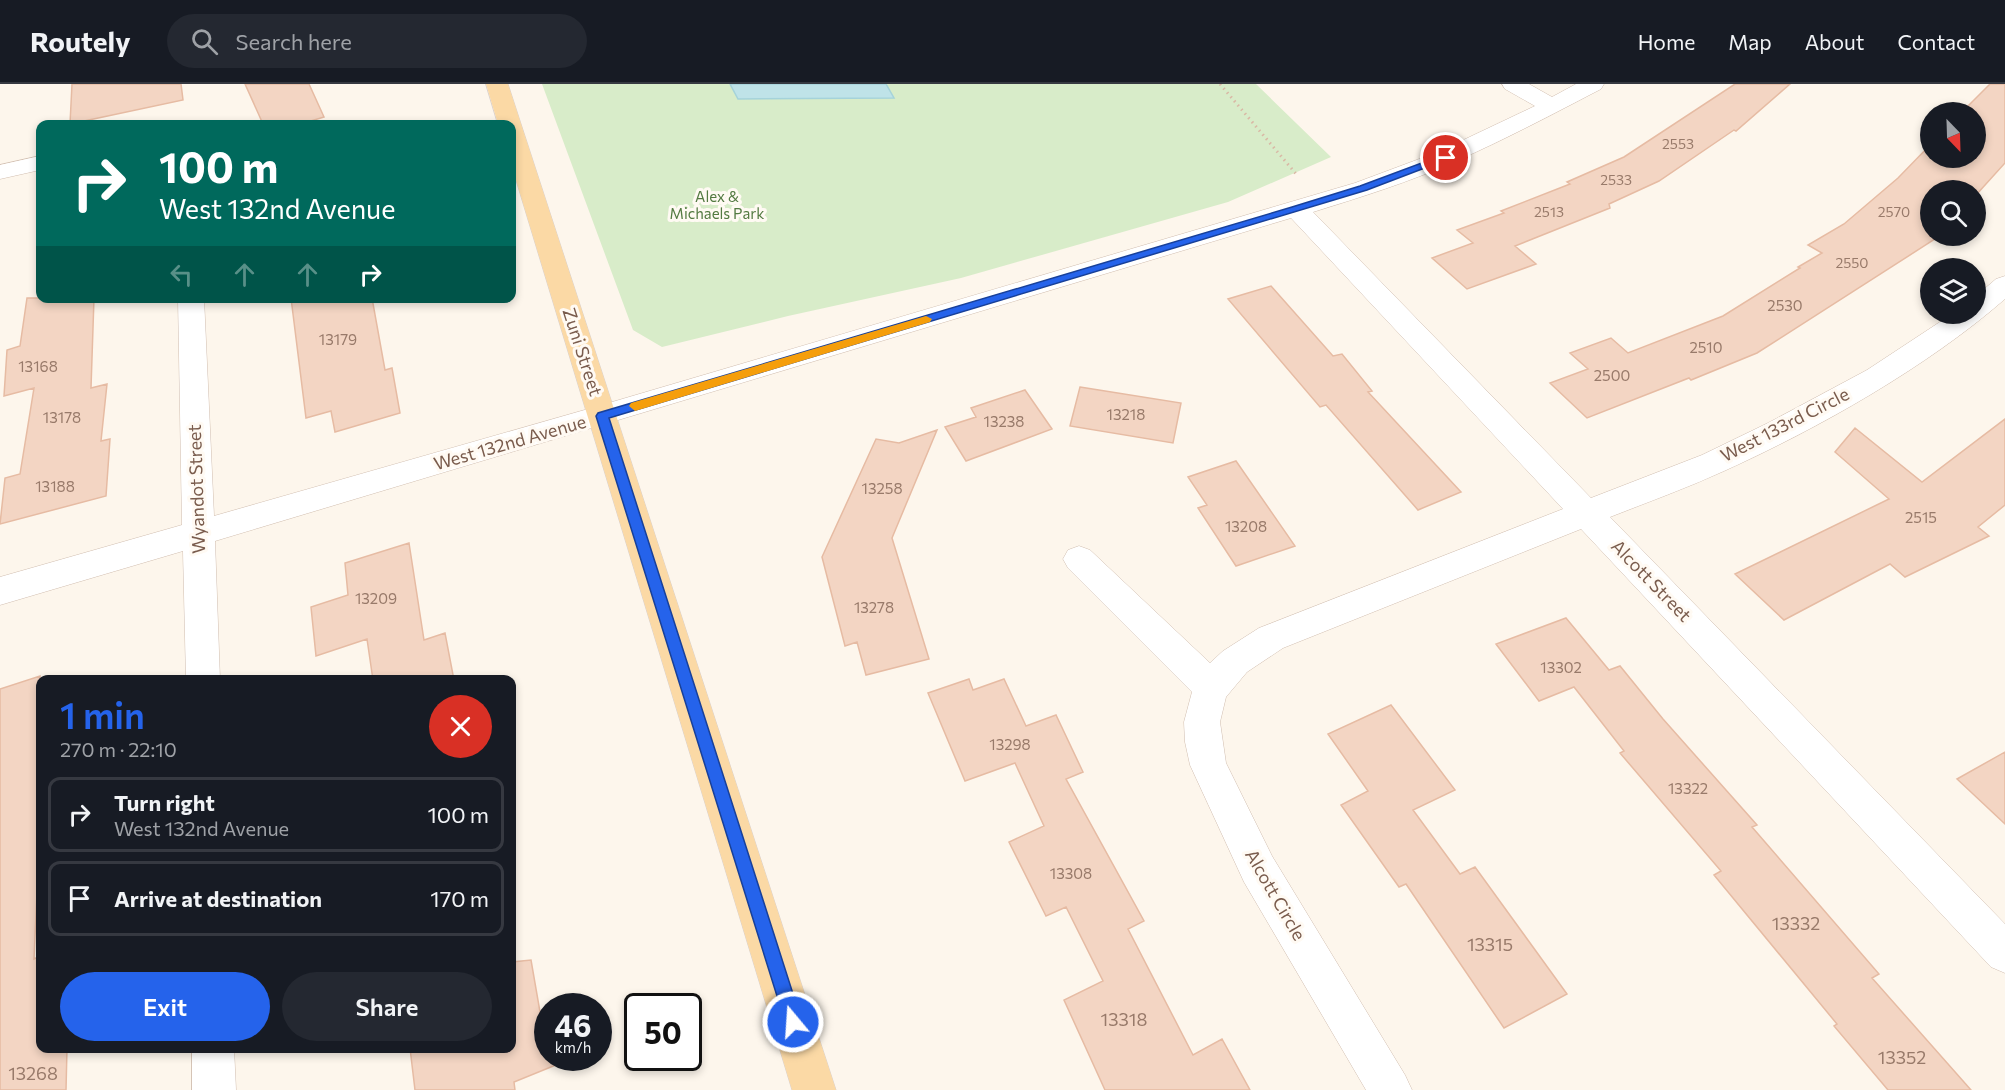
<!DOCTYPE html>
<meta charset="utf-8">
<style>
body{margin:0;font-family:Commissioner,sans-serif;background:#242831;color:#f1f3f6;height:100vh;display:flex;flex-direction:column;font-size:22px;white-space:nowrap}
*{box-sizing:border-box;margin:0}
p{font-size:20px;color:#9ea1a6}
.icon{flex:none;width:33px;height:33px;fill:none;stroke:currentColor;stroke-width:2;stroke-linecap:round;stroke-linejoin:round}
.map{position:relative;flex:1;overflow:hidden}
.panel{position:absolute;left:36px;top:591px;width:480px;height:378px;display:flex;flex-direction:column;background:#171b24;border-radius:12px;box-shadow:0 3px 9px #0003}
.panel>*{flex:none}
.guide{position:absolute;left:36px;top:36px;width:480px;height:183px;border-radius:12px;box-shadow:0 3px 9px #0003;background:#00695c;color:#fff;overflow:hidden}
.needle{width:39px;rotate:157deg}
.tools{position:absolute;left:1920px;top:18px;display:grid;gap:12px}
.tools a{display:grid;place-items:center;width:66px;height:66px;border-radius:50%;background:#171b24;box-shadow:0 3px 9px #0003;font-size:30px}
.speed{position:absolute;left:534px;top:909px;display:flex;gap:12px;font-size:30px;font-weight:700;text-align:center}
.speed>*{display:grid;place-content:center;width:78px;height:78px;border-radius:50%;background:#171b24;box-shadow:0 3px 9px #0003;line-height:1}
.speed small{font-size:15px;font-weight:400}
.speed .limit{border:3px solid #111;border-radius:9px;background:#fff;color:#111}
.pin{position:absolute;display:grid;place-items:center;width:51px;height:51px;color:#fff;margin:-26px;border:3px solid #fff;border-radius:50%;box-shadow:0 2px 6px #0007}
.me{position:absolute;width:66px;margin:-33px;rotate:342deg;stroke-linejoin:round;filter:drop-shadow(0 0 4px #0008)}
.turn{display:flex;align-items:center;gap:21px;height:126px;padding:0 24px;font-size:27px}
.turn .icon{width:78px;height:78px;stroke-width:2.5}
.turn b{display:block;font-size:42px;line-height:51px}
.lanes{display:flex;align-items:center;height:57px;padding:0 24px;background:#0003;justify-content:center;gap:30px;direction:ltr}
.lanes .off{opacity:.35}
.round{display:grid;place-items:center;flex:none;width:63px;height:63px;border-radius:32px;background:#242831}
.head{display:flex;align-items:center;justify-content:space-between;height:102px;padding:0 24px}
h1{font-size:36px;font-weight:600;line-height:45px;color:#2563eb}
.action{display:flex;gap:12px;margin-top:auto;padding:12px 24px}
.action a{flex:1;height:69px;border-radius:36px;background:#2563eb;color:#fff;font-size:24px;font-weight:600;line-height:69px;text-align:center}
.action a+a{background:#242831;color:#f1f3f6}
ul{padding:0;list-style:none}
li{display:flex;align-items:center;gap:18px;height:75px;margin:0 12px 9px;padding:0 12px;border:3px solid #363941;border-radius:12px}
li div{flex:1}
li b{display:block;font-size:22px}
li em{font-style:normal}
header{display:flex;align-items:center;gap:36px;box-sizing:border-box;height:84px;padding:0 30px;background:#171b24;border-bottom:2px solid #363941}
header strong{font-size:28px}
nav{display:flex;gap:33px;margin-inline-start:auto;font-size:21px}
.search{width:420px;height:54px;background:#242831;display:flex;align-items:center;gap:15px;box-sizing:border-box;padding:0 21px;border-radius:33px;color:#9ea1a6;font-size:22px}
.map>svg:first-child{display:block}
</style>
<header>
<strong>Routely</strong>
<div class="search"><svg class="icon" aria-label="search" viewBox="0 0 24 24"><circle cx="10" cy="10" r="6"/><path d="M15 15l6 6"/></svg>Search here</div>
<nav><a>Home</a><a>Map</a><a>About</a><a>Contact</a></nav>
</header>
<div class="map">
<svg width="2005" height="1006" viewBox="0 0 2005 1006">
<rect width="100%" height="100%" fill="#fdf6ec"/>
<!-- green -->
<path fill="#d8ecc9" d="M542 0H1256L1331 73 1228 118 961 194 788 232 662 263 633 246Z"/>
<!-- water -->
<path fill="#bfe3e8" stroke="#a5d3da" stroke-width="1.5" d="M730 0H886L894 14 738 15Z"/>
<!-- building -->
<path fill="#f3d5c3" stroke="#e6bba3" stroke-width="1.5" d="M72 0H181L183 16 70 40Z
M245 0H309L324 33 301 40H263Z
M1735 0H1790L1736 47 1734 46 1659 97 1609 120 1610 124 1515 162 1536 180 1467 205 1432 174 1473 159 1457 146 1504 129 1501 127 1570 100 1567 98 1624 73Z
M1990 0H2005V79L1976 111V106H1930V152H1939L1935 155 1757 269 1691 296 1689 294 1587 334 1550 299 1588 285 1570 269 1611 254 1628 269 1723 232 1800 184 1798 183 1822 169 1808 161 1844 140 1898 94 1930 61V74H1976V28H1962Z
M1271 202 1333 272 1342 270 1372 307 1368 308 1461 408 1418 426 1326 321 1320 323 1228 215Z
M27 214H94L91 304 107 300 101 357 110 355 106 412 0 440 5 394 20 390 34 304 4 312 7 266 20 262Z
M291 214H372L385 286 392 284 400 329 335 348 331 327 306 334Z
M1080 303 1181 319 1173 359 1070 342Z
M1025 306 1052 345 966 377 945 343 976 333 971 324Z
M2005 335V421L1978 443 1989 452 1905 493 1890 480 1784 536 1735 490 1889 415 1835 368 1855 344 1922 398Z
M937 346 892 454 929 575 866 591 857 558 845 562 822 473 876 355 899 359Z
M1236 377 1295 462 1236 482 1198 424 1207 421 1188 393Z
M409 459 424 556 445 549 454 596H373L367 555 316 572 311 523 348 511 345 479Z
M1566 534 1609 586 1620 582 1663 635 1757 741 1752 743 1879 890 1872 894 1971 1006H1888L1834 942 1837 940 1714 791 1721 787 1620 669 1624 667 1574 603 1539 617 1496 560Z
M40 592V786L38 787 34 875 40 872V964H67L66 1006H0V605Z
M969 595 973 606 1004 595 1026 642 1056 631 1083 688 1066 695 1144 837 1128 845 1193 971 1222 955 1250 1006H1105L1064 916 1103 897 1066 823 1046 832 1009 758 1044 742 1015 679 965 697 928 609Z
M1391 621 1455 706 1413 726 1460 790 1475 783 1567 910 1504 944 1406 800 1399 803 1341 721 1368 707 1328 650Z
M2005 668V740L1957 695Z
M531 876 548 974H573L514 998 515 1006H415L410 964H512V878Z"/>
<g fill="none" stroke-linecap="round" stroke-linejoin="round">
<defs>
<path id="minor" d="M1502 0H1529L1552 13 1576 0H1604L1601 5C1553 30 1506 55 1456 77 1410 98 1361 113 1313 128L1591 414 1702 371 1768 339 1867 286 1952 230H1976V212L1996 195 2005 192V215C1927 283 1819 344 1724 387 1687 404 1648 418 1610 433L2005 840V889L1991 883 1581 445 1283 564 1247 588 1226 613 1220 638 1226 679 1272 772 1405 991 1412 1006H1366L1244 798 1190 681 1185 658 1184 638 1192 608 1068 484 1063 475 1068 466 1079 462 1090 466 1210 579 1223 567 1259 544 1563 425 1291 134 215 457 220 596H186L183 467 0 521V493L182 441 178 214H204L214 432 602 321 1355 99 1438 68 1535 22 1505 5Z
M40 72V86L0 95V81Z
M192 964H234L236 1006H192Z"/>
<path id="major" d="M486 0H508L836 1006H792L512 83V40H498Z"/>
</defs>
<!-- minor casing -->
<use href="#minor" stroke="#d1beb0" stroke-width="1"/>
<!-- major casing -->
<use href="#major" stroke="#dad1cd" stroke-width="1"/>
<!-- path -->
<path stroke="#d9b8a5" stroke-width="3" stroke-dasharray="1.5 4" stroke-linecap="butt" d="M1220 0 1297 91"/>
<!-- minor -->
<use href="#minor" fill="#fff" fill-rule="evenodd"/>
<!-- major -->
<use href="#major" fill="#fbd9a5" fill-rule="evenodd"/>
</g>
<!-- route -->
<path fill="#2563eb" stroke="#184099" stroke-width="1.5" d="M1443 71 1451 74 1367 106 609 334 802 938 799 944 793 947 787 944 596 332 598 329 1292 123 1360 102Z"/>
<!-- slow -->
<path fill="#f59e0b" d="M926 232 932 235 930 238 635 327 629 322 631 319Z"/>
<g text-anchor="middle" stroke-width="6" stroke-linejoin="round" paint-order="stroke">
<!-- far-number labels -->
<g font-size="14" fill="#987a6a">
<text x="1678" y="65">2553</text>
<text x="1616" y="101">2533</text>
<text x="1549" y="133">2513</text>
<text x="1894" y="133">2570</text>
<text x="1852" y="184">2550</text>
</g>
<!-- far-park labels -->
<g font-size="15" fill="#537a41" stroke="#fffaf3">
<text x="717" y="118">Alex &amp;<tspan x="717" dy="17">Michaels Park</tspan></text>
</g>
<!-- number labels -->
<g font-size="15" fill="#987a6a">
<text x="1785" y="227">2530</text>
<text x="338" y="261">13179</text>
<text x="1706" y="269">2510</text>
<text x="38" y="288">13168</text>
<text x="1612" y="297">2500</text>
<text x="1126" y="336">13218</text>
<text x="62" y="339">13178</text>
<text x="1004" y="343">13238</text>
<text x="55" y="408">13188</text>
<text x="882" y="410">13258</text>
<text x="1921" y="439">2515</text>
<text x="1246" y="448">13208</text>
<text x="376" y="520">13209</text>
<text x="874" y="529">13278</text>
<text x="1561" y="589">13302</text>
<text x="1010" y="666">13298</text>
<text x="1688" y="710">13322</text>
<text x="1071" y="795">13308</text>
</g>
<!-- street labels -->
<g font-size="18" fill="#7a5c4d" stroke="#fffaf3">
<text transform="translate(582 268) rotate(72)" y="6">Zuni Street</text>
<text transform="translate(1785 341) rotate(-27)" y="6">West 133rd Circle</text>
<text transform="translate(510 359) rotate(-16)" y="6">West 132nd Avenue</text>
<text transform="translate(197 405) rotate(-92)" y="6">Wyandot Street</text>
<text transform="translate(1651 497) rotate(46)" y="6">Alcott Street</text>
<text transform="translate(1275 811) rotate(60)" y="6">Alcott Circle</text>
</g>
<!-- near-number labels -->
<g font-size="18" fill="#987a6a">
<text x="1796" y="846">13332</text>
<text x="1490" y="867">13315</text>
<text x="1124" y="942">13318</text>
<text x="1902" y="980">13352</text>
<text x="33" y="996">13268</text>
</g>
</g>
</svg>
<div class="tools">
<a><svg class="needle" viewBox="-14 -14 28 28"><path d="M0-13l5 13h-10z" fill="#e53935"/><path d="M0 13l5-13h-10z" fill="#9ea1a6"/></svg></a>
<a><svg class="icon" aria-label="search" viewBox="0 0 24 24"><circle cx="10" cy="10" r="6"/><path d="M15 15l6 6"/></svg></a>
<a><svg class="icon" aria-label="layers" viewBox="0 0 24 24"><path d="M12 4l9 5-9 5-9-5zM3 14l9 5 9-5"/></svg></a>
</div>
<div class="speed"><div>46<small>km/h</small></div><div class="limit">50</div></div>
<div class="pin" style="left:1446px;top:74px;background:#d93025"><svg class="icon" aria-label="arrive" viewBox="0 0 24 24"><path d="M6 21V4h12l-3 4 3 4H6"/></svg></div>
<svg class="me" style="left:793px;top:938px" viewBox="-20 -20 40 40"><circle r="17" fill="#2563eb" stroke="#fff" stroke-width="3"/><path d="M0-11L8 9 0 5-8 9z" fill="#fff"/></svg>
<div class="guide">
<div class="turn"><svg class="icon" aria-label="right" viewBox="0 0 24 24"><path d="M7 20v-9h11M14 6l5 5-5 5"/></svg><div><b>100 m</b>West 132nd Avenue</div></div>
<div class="lanes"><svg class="icon off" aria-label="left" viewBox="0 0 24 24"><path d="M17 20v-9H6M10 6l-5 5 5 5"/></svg><svg class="icon off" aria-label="ahead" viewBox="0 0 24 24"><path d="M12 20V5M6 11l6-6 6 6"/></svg><svg class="icon off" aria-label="ahead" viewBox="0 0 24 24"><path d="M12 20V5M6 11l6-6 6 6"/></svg><svg class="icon" aria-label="right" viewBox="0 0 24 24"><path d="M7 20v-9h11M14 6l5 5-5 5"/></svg></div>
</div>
<section class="panel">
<div class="head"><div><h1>1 min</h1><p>270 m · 22:10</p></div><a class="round" style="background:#d93025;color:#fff"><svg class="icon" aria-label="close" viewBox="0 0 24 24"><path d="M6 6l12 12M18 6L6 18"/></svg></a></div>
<ul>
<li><svg class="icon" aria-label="right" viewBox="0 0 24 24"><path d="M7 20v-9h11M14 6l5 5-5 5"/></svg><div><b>Turn right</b><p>West 132nd Avenue</p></div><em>100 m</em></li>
<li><svg class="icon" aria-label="arrive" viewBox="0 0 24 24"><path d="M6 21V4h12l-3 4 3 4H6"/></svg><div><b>Arrive at destination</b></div><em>170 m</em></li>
</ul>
<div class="action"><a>Exit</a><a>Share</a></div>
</section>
</div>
